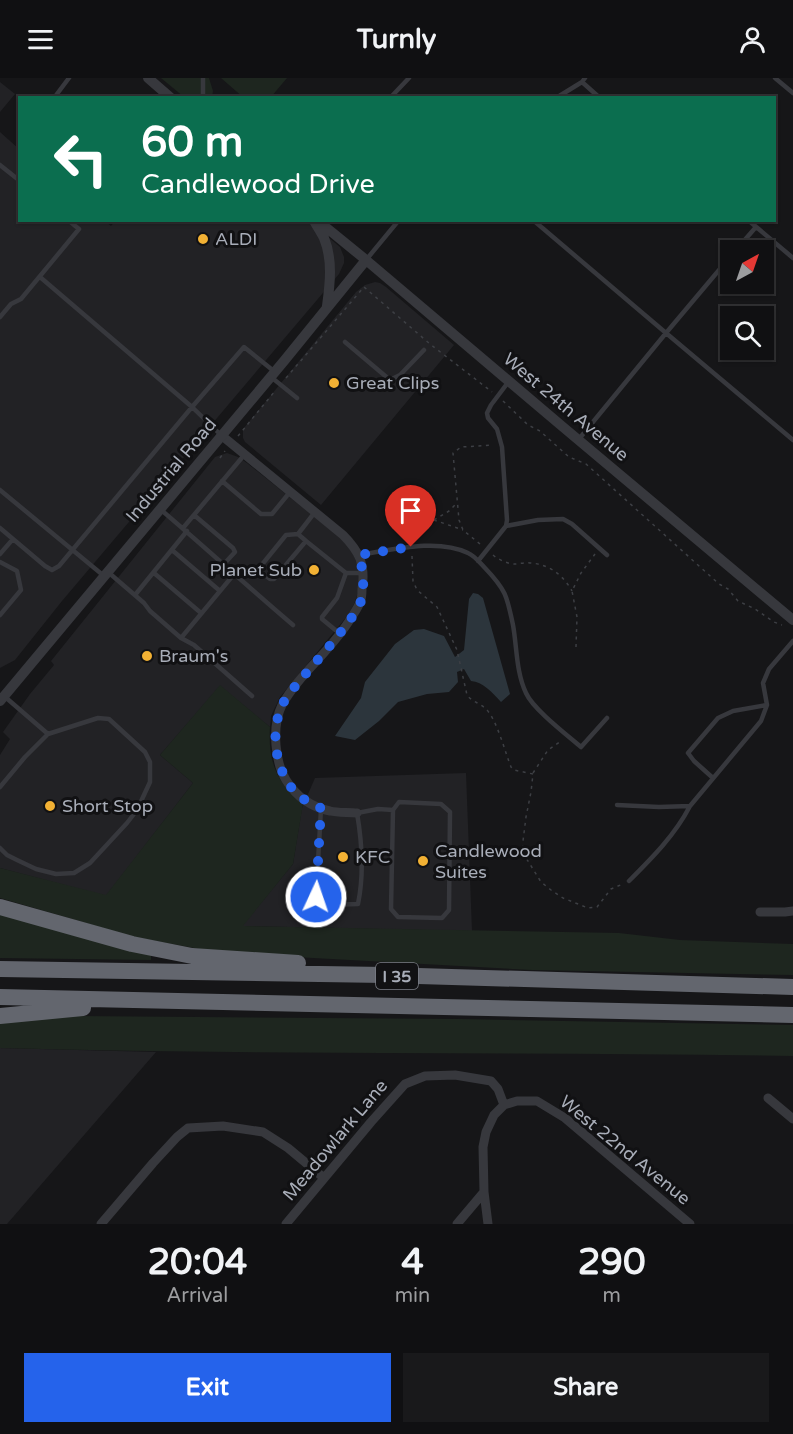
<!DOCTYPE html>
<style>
body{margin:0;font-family:"Varela Round",sans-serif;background:#19191b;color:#f1f3f6;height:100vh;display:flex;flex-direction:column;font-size:22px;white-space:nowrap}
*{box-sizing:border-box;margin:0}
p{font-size:20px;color:#9c9d9f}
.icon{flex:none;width:33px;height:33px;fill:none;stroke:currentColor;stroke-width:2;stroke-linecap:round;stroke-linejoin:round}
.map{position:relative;height:1146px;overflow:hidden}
.details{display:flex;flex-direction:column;background:#101012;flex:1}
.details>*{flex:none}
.guide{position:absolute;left:18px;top:18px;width:758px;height:126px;border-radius:0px;box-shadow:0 2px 4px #0004,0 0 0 2px #303032;background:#0b6e4f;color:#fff;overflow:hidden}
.needle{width:39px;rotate:40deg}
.controls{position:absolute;left:720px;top:162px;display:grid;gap:12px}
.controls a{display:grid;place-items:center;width:54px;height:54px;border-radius:0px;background:#101012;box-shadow:0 2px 4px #0004,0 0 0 2px #303032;font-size:30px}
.pin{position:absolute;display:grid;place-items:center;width:51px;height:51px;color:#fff;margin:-62px -26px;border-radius:50% 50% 50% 0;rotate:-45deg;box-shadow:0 0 6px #0007}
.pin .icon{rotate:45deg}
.me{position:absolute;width:66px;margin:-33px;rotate:3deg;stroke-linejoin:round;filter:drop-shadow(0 0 4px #0008)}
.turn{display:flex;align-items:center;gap:21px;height:126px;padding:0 24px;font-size:27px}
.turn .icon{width:78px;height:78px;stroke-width:2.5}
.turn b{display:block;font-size:42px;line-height:51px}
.eta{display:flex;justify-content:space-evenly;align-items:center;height:102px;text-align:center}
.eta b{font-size:36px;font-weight:800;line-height:42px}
.button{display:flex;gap:12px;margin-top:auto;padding:12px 24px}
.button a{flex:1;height:69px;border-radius:0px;background:#2563eb;color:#fff;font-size:24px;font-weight:800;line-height:69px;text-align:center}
.button a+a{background:#19191b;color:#f1f3f6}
header{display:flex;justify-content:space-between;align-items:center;height:78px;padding:0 24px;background:#101012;font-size:27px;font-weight:800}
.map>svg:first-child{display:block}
</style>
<header><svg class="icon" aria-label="menu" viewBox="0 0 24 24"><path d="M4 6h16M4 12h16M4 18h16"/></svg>Turnly<svg class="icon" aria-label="person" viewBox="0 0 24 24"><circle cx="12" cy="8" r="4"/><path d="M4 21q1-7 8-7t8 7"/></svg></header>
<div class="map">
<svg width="793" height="1146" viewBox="0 0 793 1146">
<rect width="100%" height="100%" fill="#161618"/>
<!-- built -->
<path fill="#222225" d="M0 4 15 16 0 34Z
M0 54 19 71 20 142 105 143 111 148 116 142 309 143 340 169 344 179V185L339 196 62 523 15 582 0 590Z
M375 204 380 205 386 209 454 267 321 427 245 364 243 360V351L356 214 365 207Z
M227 375 238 379 247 385 342 461 351 472 357 485 360 499 359 512 354 526 348 537 280 619 271 638 270 649 220 608 160 677 193 705 106 818 0 790V677L10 661 3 654 30 616 54 587 51 583 215 379Z
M466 695 472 853 242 848 293 786 302 730 315 700Z
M0 970 156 974 7 1146H0Z"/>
<!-- green -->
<path fill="#1e261f" d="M161 0H209L213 13 212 19H184Z
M221 0H287L271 19 244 20Z
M220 607 270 649C268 684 276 704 303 726L293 786 243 848 619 855 680 862 793 866V897L532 892 222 875 134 859 0 820V790L106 817 193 705 160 677Z
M0 835 151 875V882L0 880Z
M74 938 459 941 793 947V978C529 974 264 977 0 970V945Z"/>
<!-- water -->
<path fill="#2c353c" d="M473 515 478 516 483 520 510 616 501 624C492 614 483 604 471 603L464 591 457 594 458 604 449 614 427 616 398 624 379 643 355 662 335 658 361 620 365 604 395 566 414 552 424 551 444 558 455 579 464 572 469 521Z"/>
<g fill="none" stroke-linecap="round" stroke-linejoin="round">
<!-- path -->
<path stroke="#3d3f44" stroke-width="1.5" stroke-dasharray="3 4.5" stroke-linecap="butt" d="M286 300 364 209 430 266 492 314
M503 323 528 347 540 353 569 379 586 386 719 506 728 511 738 523 755 531 774 544 782 547
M238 358 275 313
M220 380 225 373
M434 442 449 433 457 425
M419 444 434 442 463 452
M411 451 418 444H405L411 451V461
M480 466 463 452 459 442 453 375 461 369 493 367
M493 477C499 482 508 486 515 486 520 486 525 484 530 485 549 486 563 497 572 513
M412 478 413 503 417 512 437 529 457 572 467 617C472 624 480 625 486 631 497 642 505 674 511 689L514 692 533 696 531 714 526 739 523 763V775L541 804 551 812 563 820 588 830 597 829 611 811 623 806
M576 569 577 539 572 513 581 495 595 476
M533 695 548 672 561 663"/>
<!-- service -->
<path stroke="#37383d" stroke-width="4.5" d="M203 0V20
M775 0 793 15
M582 4 600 20
M54 20 69 0
M390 20 409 0
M556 20 582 4 585 0
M0 87 20 103
M533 142 666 255 579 361
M748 142 793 180
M736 172 756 149
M730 179 666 255 793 362
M366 182 399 142
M40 199 192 329 221 357
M0 239 11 226 21 221 79 151 68 142
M345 264 390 302 400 297 424 272
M271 299 297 320
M222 403 261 436H272L290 414
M0 412 104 498
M160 431C205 469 248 509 293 547
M194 437 233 470 235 474 224 486
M506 448 507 442 502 369 497 351 488 340 487 335 491 327 509 303
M0 450 45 488 52 492 59 488 192 329 244 269 275 294
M183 450 245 376
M298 456 306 463 274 501H270L261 494 260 489 286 457 298 456 315 434
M306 463 346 495H363
M172 472 220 513
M0 476 13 461
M359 477C392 472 437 460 468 475 475 478 480 485 485 490 506 512 507 518 513 547 517 569 516 594 526 615 533 631 567 657 581 669L607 640
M478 483 506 448 538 442 563 441 572 446 607 477
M0 484 17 493 21 512 0 537
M108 494 144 525 150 533 181 560 194 567 252 618
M154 495 201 535
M135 517 187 453
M339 555 322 541V539L337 520 346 495
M181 560 235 495
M4 618 48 656
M713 700 694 683 688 675 718 640 733 633 767 627
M0 709 25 679 48 656 98 640 109 641 145 674 150 684V704L137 732 127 745 90 785 74 795 56 796 36 791 17 782 7 777 0 770
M617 727 659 729 690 728
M321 731 316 819 326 827 358 826C364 797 362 764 357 735L378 731 393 732 391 831 398 839 442 840 449 832 450 734 441 726 399 724 393 732
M629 803C652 780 675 757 690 728L761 643 767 627 763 605 769 591 793 563"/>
<!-- minor -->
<path stroke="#37383d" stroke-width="9" d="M221 357 343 457C359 473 366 487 362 511 362 515 362 520 360 524 358 530 354 535 351 540 332 572 300 595 282 627 276 639 275 654 276 667 277 679 279 691 286 702 296 718 311 729 330 733 338 735 348 734 357 735
M760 834H785L793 833
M768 1020 793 1041
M101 1146 153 1085 177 1059 188 1050 223 1048 263 1054 288 1070 324 1100
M286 1146 371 1044 405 1006 425 998 455 997 491 1003 498 1011 504 1027
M457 1146 484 1114
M488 1146 484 1114 483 1069 486 1054 494 1037 504 1027 517 1023H537L565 1040 690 1146"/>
<!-- tertiary -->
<path stroke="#37383d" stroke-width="10" d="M148 0 171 20
M317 142 366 182 563 349 793 542
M314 143C317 148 321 154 324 160 333 182 330 206 327 228
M0 623 284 283 366 182"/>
<!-- motorway -->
<path stroke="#63666e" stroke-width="16" d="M0 829 132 866 192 878 298 885
M0 891 385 897 793 909
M0 919 793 937
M0 938 83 930"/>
</g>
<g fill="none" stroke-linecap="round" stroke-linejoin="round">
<!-- route -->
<path stroke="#2563eb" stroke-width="10" stroke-dasharray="0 18" d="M316 819 321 730C298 721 286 708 279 684 274 667 274 647 281 630 285 619 295 609 302 600 316 584 331 567 344 550 350 542 358 532 361 523 365 507 363 492 359 477L411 469"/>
</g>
<!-- markers -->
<g fill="#f2b134" stroke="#111113" stroke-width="2">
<circle cx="203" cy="161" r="6"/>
<circle cx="334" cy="305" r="6"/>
<circle cx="314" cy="492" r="6"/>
<circle cx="147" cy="578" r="6"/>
<circle cx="50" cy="728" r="6"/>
<circle cx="343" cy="779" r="6"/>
<circle cx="423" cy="783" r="6"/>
</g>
<g text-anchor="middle" stroke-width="6" stroke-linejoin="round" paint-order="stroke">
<!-- shield labels -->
<rect fill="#111113" stroke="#7b7e86" stroke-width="1.5" x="376" y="885" width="42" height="26" rx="4.5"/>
<g font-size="16" font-weight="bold" fill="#a8adb8">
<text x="397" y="904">I 35</text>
</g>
<!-- poi labels -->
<g font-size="18" fill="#a8adb8" stroke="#111113" text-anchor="start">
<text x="215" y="167">ALDI</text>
<text x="346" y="311">Great Clips</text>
<text x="302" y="498" text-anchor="end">Planet Sub</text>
<text x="159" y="584">Braum's</text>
<text x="62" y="734">Short Stop</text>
<text x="435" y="779">Candlewood<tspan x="435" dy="21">Suites</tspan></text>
<text x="355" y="785">KFC</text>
</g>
<!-- street labels -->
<g font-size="18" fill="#a8adb8" stroke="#111113">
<text transform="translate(566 329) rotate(40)" y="6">West 24th Avenue</text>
<text transform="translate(171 392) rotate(-50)" y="6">Industrial Road</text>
<text transform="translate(335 1062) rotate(-50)" y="6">Meadowlark Lane</text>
<text transform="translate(625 1072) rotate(39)" y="6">West 22nd Avenue</text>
</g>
</g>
</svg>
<div class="controls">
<a><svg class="needle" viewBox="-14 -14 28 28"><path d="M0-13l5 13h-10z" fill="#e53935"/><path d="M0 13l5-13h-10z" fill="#9c9d9f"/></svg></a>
<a><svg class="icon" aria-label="search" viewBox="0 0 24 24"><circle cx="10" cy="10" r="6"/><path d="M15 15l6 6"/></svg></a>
</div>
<div class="pin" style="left:411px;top:469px;background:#d93025"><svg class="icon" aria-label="arrive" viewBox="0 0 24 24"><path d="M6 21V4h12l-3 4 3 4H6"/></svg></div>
<svg class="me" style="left:316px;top:819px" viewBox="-20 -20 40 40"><circle r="17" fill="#2563eb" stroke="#fff" stroke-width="3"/><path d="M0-11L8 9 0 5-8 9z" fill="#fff"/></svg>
<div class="guide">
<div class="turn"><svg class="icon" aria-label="left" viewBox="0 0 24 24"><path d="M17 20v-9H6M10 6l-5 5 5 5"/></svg><div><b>60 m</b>Candlewood Drive</div></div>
</div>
</div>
<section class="details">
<div class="eta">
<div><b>20:04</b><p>Arrival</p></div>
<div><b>4</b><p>min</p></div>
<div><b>290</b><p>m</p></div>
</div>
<div class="button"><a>Exit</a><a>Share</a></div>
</section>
